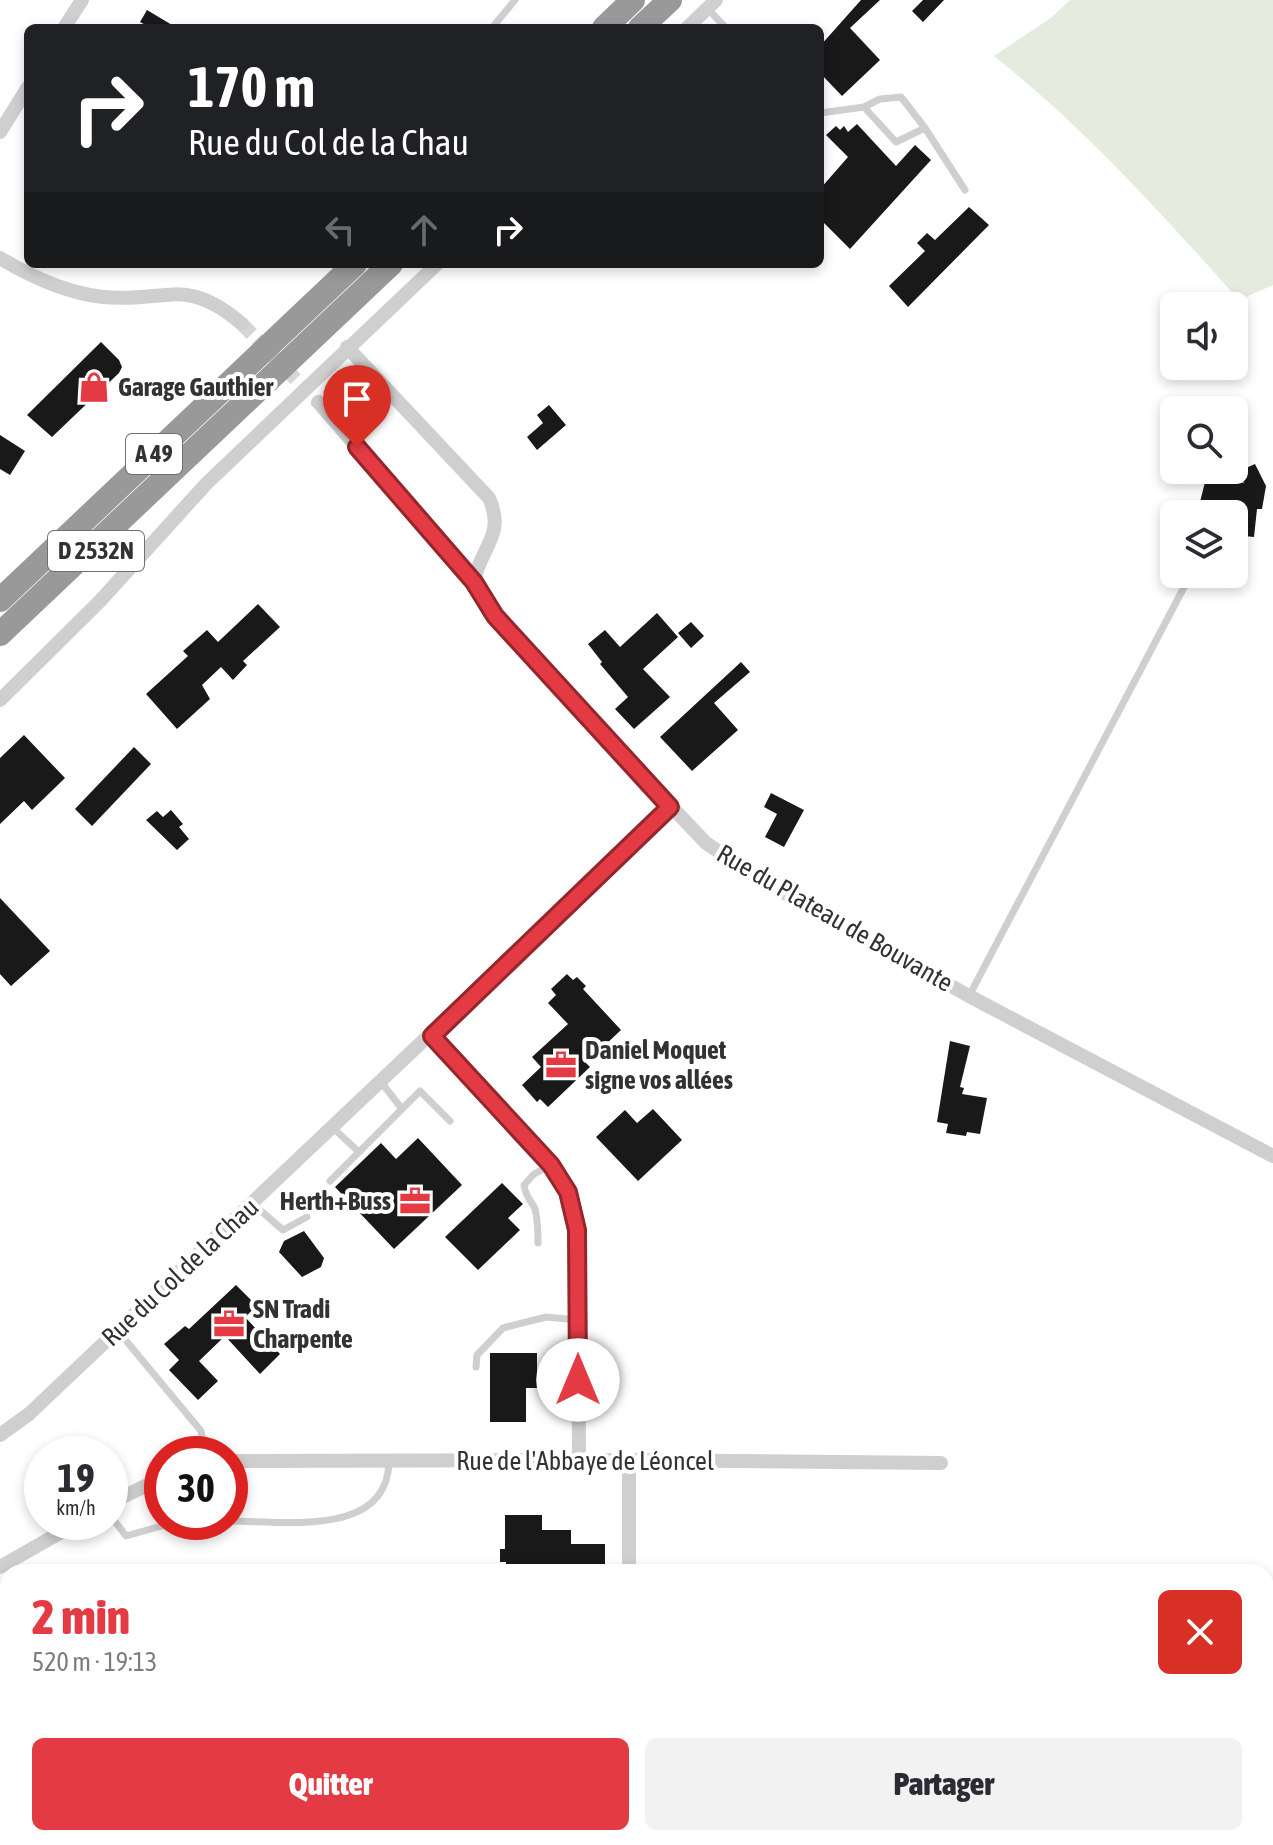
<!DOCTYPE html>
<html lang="fr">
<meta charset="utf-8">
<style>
body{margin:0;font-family:"Asap Condensed",sans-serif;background:#f2f2f3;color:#2b2b33;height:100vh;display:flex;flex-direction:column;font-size:30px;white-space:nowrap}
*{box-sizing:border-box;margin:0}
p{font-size:26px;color:#7c7c81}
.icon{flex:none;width:44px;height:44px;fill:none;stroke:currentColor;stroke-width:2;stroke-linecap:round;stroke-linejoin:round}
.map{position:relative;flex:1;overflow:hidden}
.drawer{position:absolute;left:0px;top:1564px;width:1274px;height:282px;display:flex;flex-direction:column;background:#fff;border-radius:24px 24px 0 0;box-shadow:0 4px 12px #0003}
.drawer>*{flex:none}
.banner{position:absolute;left:24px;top:24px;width:800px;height:244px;border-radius:12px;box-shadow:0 4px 12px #0003;background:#202124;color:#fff;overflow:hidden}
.fabs{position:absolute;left:1160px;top:292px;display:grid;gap:16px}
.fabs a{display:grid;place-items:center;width:88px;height:88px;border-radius:12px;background:#fff;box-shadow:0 4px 12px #0003;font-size:40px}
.speed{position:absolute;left:24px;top:1436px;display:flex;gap:16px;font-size:40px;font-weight:700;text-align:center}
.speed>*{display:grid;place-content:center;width:104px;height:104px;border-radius:50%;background:#fff;box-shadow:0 4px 12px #0003;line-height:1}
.speed small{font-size:20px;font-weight:400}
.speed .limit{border:12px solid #d22;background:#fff;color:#111}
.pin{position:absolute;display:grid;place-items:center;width:68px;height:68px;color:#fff;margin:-82px -34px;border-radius:50% 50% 50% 0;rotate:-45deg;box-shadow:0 0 8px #0007}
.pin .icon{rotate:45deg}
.me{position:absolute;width:88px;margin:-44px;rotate:0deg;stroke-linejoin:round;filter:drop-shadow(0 0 6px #0008)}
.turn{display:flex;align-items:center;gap:28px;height:168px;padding:0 32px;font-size:36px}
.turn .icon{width:104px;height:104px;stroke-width:2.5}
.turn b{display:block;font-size:56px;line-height:68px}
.lanes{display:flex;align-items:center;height:76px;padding:0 32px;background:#0003;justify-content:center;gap:40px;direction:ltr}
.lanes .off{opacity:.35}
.round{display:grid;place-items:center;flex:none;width:84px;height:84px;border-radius:12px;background:#f2f2f3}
.headline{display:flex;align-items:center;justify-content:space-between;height:136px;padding:0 32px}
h1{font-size:48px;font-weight:800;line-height:60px;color:#e33a44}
.primary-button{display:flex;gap:16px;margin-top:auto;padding:16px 32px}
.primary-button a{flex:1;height:92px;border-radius:12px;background:#e33a44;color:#fff;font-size:32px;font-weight:800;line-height:92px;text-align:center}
.primary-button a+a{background:#f2f2f3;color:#2b2b33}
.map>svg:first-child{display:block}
</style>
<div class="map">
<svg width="1273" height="1845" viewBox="0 0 1273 1845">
<rect width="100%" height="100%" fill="#fff"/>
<!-- green -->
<path fill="#e5ebde" d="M1070 0H1273V285L1239 300C1162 214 1085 128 994 56L1052 17Z"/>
<!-- building -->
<path fill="#191919" d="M861 0H880L850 28 880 60 842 96 820 73V46Z
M923 0H944L923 22 912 11Z
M147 10 177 28H151L140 22Z
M857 124 896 166 915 145 931 160 850 249 820 219V189L848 157 826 135 836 126 840 130 844 126 848 132Z
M969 207 989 225 908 307 889 286 925 251 917 243 927 233 935 240Z
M101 342 119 360 122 367 119 373 52 437 27 415Z
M549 405 566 425 537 450 527 437 543 423 537 415Z
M0 435 25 451 10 475 0 469Z
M1255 464 1266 486 1262 509H1257L1254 537 1234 535V513L1199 506 1207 474 1244 483 1239 471Z
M258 604 280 627 243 661 247 665 233 680 221 667 202 685 210 699 177 729 146 694 188 656 183 651 207 630 218 642Z
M657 613 678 637 643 669 670 697 634 729 615 709 628 697 600 664 602 662 588 644 605 630 620 647Z
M691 622 704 636 691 648 678 633Z
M741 662 750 672 714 703 738 730 692 771 660 737Z
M24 735 65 778 32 810 24 801 0 824V758Z
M134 747 151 764 92 826 75 809Z
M771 793 804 810 784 847 765 837 777 814 764 807Z
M171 810 183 824 179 827 189 839 177 850 146 820 157 811 163 817Z
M0 898 50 951 11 986 0 974Z
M567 974 573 980 577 977 586 986 583 989 621 1030 586 1063 590 1067 548 1107 540 1099 537 1102 522 1085 541 1067 532 1057 568 1024 548 1003 556 995 551 989Z
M950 1041 970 1046 960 1087 964 1088 962 1094 987 1098 980 1134 967 1132 966 1136 946 1133 948 1124 937 1122Z
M653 1109 682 1140 638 1181 596 1137 625 1110 637 1123Z
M418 1138 462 1185 394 1249 335 1187 381 1143 396 1159Z
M502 1183 523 1204 508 1218 520 1230 478 1270 445 1237Z
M304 1231 324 1258 321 1267 302 1277 279 1252 284 1241Z
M236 1285 257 1306 245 1317 280 1354 260 1374 225 1336 199 1361 218 1381 198 1400 169 1370 179 1360 164 1344 185 1326 189 1329Z
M490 1353H537V1388H526V1422H490Z
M505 1515H542V1530H571V1544H605V1572H506V1562H500V1549H505Z"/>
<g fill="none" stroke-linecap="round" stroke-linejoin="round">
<!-- street-tunnel -->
<path stroke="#d6d6d6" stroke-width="14" stroke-dasharray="14 7" stroke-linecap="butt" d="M242 324 318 402"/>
<!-- lane -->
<path stroke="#cfcfcf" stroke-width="7" d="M707 8 726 28
M492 28 515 0
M864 107 880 99 901 97 925 128
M820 113 864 107 896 142 925 128 965 190
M969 996 1191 574
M381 1082 402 1109
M333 1128 359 1152
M330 1181 420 1091 450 1121
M253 1204 283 1230 307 1217
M538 1243C538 1231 538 1220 535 1209 531 1200 525 1196 524 1185L534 1174 549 1166
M118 1331 201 1431 205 1454
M476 1367 477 1355 503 1328 546 1317 578 1320
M110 1515 126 1536 176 1522
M230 1521C285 1521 388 1538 389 1461"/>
<!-- street -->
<path stroke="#cfcfcf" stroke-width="14" d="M64 28 82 0
M687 28 716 0
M0 132 28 87
M0 258C30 276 68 293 103 297 166 303 185 275 242 324
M347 347 489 498C506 536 480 547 474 582
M318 402 474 582 495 616 570 700 706 843 758 878 969 996 1273 1156
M0 700 100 601 206 484 437 264
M432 1036 562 1180 573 1210 578 1250 579 1460
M0 1435 29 1414 670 807
M629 1460V1572
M230 1461 629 1460 941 1463
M110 1503 162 1478
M0 1567 79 1522
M0 1743 8 1751
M59 1838 62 1845
M80 1838 83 1845
M623 1845 625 1838"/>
<!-- highway -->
<path stroke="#999" stroke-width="24" d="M604 28 633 0
M640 28 670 0
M0 600 355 264
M0 634 391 264"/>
</g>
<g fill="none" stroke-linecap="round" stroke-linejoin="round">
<defs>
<path id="route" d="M357 447 474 582 495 616 670 807 432 1036 551 1165 568 1192 577 1230 578 1380"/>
</defs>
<!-- route casing -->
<use href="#route" stroke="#94262c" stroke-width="20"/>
<!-- route -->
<use href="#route" stroke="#e33a44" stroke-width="14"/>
</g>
<!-- icons -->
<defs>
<symbol id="shop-bare" viewBox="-9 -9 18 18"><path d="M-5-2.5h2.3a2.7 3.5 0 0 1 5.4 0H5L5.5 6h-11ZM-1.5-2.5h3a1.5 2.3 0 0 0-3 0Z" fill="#e33a44" stroke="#fff" stroke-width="2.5" paint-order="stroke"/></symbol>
<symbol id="office-bare" viewBox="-9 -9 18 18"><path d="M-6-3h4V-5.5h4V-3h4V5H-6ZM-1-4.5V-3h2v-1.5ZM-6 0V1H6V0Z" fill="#e33a44" stroke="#fff" stroke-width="2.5" paint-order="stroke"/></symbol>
</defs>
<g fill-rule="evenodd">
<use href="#shop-bare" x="72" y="365" width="44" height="44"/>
<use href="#office-bare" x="539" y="1043" width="44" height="44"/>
<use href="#office-bare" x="393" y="1179" width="44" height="44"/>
<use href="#office-bare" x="207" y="1302" width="44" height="44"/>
</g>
<g text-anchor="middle" stroke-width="8" stroke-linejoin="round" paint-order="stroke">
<!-- shield labels -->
<g fill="#fff" stroke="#707070" stroke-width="2">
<rect x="126" y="434" width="56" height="40" rx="6"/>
<rect x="48" y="531" width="96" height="40" rx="6"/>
</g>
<g font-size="24" font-weight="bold" fill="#323232">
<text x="154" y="462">A 49</text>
<text x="96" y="559">D 2532N</text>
</g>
<!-- poi labels -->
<g font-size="26" font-weight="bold" fill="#323232" stroke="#fff" text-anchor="start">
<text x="118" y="396">Garage Gauthier</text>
<text x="585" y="1059">Daniel Moquet<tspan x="585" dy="30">signe vos allées</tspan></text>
<text x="391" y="1210" text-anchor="end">Herth+Buss</text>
<text x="253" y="1318">SN Tradi<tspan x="253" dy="30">Charpente</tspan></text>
</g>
<!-- street labels -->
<g font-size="26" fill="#323232" stroke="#fff">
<text transform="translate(835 918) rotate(30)" y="9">Rue du Plateau de Bouvante</text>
<text transform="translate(180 1272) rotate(-43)" y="9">Rue du Col de la Chau</text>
<text x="585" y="1470">Rue de l'Abbaye de Léoncel</text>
</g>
</g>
</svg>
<div class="fabs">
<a><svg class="icon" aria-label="sound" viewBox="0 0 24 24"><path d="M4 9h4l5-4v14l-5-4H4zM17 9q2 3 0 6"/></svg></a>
<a><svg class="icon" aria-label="search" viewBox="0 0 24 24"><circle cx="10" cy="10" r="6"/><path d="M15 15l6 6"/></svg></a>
<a><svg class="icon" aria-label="layers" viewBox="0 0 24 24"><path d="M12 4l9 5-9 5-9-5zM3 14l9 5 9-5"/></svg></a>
</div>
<div class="speed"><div>19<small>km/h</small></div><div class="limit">30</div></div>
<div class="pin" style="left:357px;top:447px;background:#d93025"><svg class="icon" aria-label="arrive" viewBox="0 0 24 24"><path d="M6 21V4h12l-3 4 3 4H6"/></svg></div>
<svg class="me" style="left:578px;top:1380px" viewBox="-20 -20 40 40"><circle r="19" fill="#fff"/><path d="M0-13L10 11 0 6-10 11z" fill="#e33a44"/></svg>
<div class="banner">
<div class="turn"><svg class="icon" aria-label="right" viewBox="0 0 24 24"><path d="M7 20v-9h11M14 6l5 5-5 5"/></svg><div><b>170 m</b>Rue du Col de la Chau</div></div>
<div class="lanes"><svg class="icon off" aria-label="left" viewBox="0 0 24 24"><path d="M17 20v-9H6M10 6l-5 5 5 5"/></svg><svg class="icon off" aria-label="ahead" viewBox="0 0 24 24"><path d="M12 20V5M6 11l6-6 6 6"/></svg><svg class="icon" aria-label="right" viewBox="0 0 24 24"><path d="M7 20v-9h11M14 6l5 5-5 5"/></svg></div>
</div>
<section class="drawer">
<div class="headline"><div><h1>2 min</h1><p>520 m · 19:13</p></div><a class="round" style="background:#d93025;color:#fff"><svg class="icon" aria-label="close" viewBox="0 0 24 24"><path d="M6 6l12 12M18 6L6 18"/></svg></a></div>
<div class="primary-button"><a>Quitter</a><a>Partager</a></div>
</section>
</div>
